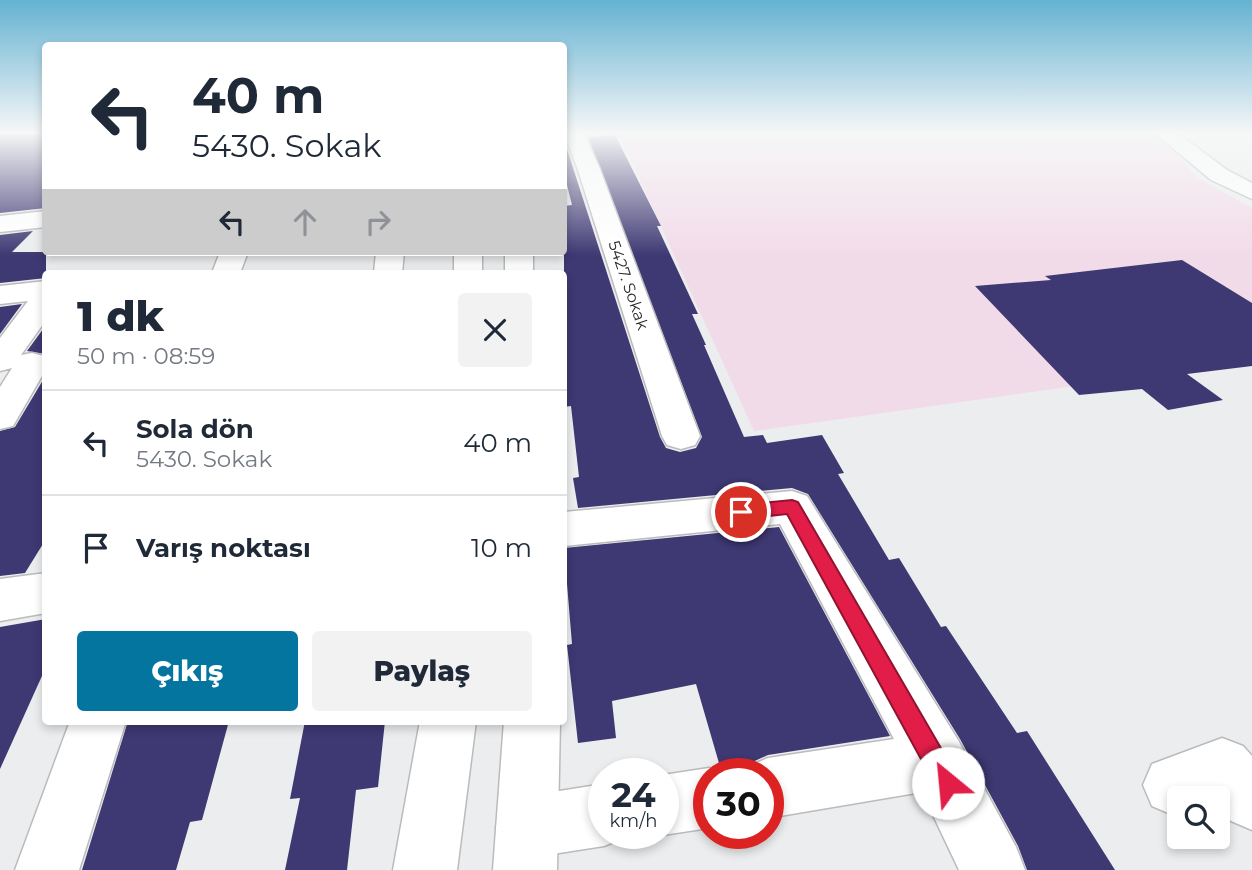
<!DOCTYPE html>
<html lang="tr">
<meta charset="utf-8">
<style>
body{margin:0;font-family:Montserrat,sans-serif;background:#f2f2f3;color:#1f2937;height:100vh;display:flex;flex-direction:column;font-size:26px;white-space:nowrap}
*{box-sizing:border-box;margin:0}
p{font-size:23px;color:#747a83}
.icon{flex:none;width:38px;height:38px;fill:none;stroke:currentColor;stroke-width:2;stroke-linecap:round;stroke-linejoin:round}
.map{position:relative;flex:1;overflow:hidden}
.side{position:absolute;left:42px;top:270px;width:525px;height:455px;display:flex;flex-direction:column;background:#fff;border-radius:7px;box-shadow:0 4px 10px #0003}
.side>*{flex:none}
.banner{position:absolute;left:42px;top:42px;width:525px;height:214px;border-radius:7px;box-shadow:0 4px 10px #0003;background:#fff;color:#1f2937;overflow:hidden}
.controls{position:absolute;left:1167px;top:786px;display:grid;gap:14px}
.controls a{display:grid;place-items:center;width:63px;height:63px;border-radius:7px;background:#fff;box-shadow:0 4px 10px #0003;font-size:35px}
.speed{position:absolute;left:588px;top:758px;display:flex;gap:14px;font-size:35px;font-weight:700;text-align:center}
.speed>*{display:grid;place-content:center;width:91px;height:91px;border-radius:50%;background:#fff;box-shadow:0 4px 10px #0003;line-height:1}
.speed small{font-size:18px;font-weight:400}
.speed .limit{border:10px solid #d22;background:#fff;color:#111}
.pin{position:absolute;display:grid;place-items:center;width:60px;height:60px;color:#fff;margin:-30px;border:4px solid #fff;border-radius:50%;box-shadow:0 2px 7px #0007}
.me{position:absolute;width:77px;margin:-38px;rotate:332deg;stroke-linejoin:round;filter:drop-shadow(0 0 5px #0008)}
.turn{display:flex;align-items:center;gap:24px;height:147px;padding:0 35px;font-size:32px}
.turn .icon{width:91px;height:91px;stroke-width:2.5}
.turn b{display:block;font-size:49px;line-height:60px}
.lanes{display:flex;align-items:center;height:66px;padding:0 35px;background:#0003;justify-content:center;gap:35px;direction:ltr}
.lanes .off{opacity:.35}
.round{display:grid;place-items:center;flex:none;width:74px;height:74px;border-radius:7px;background:#f2f2f3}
.headline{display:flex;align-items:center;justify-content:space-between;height:119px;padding:0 35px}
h1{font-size:42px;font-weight:800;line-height:52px}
.action{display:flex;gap:14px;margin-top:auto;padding:14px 35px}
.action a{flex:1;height:80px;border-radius:7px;background:#03759f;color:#fff;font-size:28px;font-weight:800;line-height:80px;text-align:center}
.action a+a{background:#f2f2f3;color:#1f2937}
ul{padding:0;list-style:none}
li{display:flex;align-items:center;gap:21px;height:105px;padding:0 35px;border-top:2px solid #e0e1e3}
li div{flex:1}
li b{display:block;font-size:26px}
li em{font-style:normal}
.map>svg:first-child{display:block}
</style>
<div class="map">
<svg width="1252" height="870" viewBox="0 0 1252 870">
<rect width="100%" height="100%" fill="#ecedee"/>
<!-- industrial -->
<path fill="#f2dbe9" d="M619 134H1157L1198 178 1252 208V361L754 431Z"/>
<!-- building -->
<path fill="#3e3873" d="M0 134H46V208L0 213Z
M615 135 661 226H657L698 314H692L706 345H704L744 437 763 435 767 443 822 435 844 473 838 474 889 560 899 558 941 627 946 626 1017 733 1027 731 1115 870H1027L1018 846 960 739 808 494 792 488 578 508 573 478 579 477 571 406 564 407V206L572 205 564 173V140L660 437 666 448 680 452 696 448 702 437 588 137Z
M33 231 12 252H46V278L0 283V235Z
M1182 260 1252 303V366L1187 374 1223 400 1168 410 1142 389 1079 395 975 286 1051 280 1045 276Z
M22 304 0 334V307Z
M46 325V354L27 351Z
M46 375V539L25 573 0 576V431L15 427Z
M779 527 890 736 768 755 746 765 742 774H726L721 770 696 684 612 701 616 738 578 743 567 645 572 644 564 548Z
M46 619V667L0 769V627Z
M128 721H229L202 820 190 822 176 870H82Z
M305 721H385L378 787 356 790 347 870H285L300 798 290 799Z"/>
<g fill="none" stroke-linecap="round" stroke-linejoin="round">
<defs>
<path id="minor" d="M564 134H584L599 167 700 436 695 445 681 449 667 445 662 436 577 167Z
M1156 134H1179L1227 170 1252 183V199L1211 180Z
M46 211V227L0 232V216Z
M376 252H404L402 273H374Z
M46 281V320L21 355 32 353 44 356 46 369 13 426 0 429V387L12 368 0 371V338L28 301 0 304V286Z
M792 491 807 496 958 740 1016 847 1025 870H959L922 792 768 818V774H744L747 767 768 758 894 739 780 524 564 546V512Z
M46 573V613L0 621V579Z
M1222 738 1243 746 1252 756V830L1231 821 1218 807V798H1180V812L1173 815 1152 806 1143 785 1152 764Z
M709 768 723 774H709V828L663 835 657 833H663V775Z
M604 784V833H627L626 837 604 846 527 858 505 849 496 827 505 805 527 796Z"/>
<path id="tertiary" d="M220 252H248L240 273H212Z
M70 721H126L79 870H15Z"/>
<path id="primary" d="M454 252H482V273H454Z
M505 252H533V273H505Z
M420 721H476L457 870H393Z
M504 721H560L557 870H493Z"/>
</defs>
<!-- minor casing -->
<use href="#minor" stroke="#babbbd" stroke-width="3"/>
<!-- tertiary casing -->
<use href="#tertiary" stroke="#babbbd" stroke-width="3"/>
<!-- primary casing -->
<use href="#primary" stroke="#babbbd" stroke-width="3"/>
<!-- minor -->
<use href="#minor" fill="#fff" fill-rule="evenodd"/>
<!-- tertiary -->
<use href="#tertiary" fill="#fff" fill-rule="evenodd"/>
<!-- primary -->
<use href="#primary" fill="#fff" fill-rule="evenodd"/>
</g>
<!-- sky -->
<linearGradient id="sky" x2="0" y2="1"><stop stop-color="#64b2d2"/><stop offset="0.52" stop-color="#f6f7f7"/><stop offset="1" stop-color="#f6f7f7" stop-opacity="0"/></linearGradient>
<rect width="1252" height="256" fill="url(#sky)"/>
<!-- route -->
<path fill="#e11d48" stroke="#92132f" stroke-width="2" d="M792 500 798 502 956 774 960 783 956 792 948 795 939 792 787 514 741 519 735 517 732 512 735 507 741 505Z"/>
<g text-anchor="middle" stroke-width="7" stroke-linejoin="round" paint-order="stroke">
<!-- far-street labels -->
<g font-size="16" fill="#2c2c2d" stroke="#fff">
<text transform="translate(629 285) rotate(71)" y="6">5427. Sokak</text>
</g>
</g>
</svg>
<div class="controls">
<a><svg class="icon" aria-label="search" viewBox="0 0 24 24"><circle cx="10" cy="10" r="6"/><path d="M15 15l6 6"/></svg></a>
</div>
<div class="speed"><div>24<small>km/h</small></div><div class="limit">30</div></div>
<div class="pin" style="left:741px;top:512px;background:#d93025"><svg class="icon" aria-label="arrive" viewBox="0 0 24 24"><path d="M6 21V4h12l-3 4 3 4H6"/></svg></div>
<svg class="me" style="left:948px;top:783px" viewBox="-20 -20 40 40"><circle r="19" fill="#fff"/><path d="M0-13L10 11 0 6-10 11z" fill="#e11d48"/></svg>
<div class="banner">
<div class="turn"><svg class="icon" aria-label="left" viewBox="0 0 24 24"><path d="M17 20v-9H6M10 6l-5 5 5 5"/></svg><div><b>40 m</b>5430. Sokak</div></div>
<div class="lanes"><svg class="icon" aria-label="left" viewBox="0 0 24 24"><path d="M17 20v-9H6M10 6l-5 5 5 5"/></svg><svg class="icon off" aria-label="ahead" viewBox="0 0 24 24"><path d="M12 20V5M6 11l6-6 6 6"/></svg><svg class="icon off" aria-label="right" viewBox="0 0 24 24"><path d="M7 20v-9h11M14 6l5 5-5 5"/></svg></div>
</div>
<section class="side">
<div class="headline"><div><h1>1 dk</h1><p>50 m · 08:59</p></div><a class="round"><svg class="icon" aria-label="close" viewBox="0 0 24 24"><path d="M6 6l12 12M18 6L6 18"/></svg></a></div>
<ul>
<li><svg class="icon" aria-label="left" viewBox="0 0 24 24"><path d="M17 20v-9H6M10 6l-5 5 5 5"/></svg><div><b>Sola dön</b><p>5430. Sokak</p></div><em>40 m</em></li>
<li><svg class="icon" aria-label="arrive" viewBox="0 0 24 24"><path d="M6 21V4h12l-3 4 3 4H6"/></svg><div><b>Varış noktası</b></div><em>10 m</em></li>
</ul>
<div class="action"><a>Çıkış</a><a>Paylaş</a></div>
</section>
</div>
